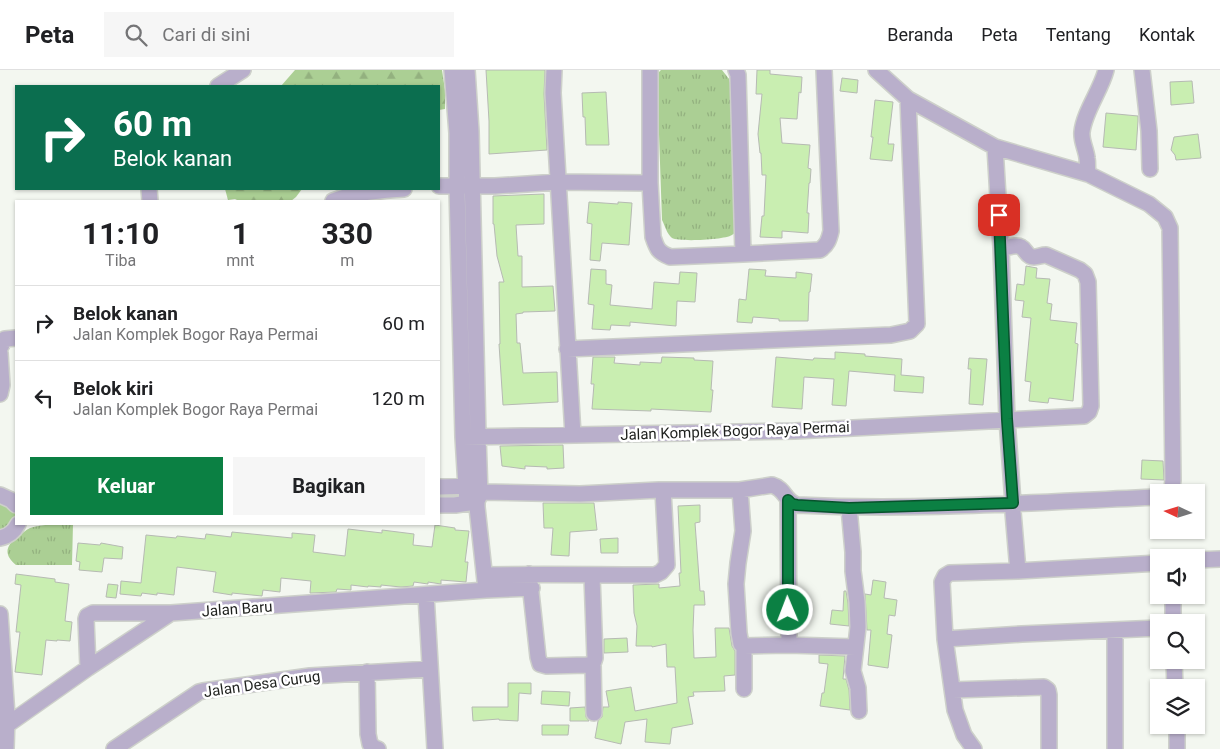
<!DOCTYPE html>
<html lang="id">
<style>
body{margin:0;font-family:Roboto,sans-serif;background:#f6f6f6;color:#202124;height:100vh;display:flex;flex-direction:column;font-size:19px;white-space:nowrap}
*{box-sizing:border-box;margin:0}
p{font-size:16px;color:#757577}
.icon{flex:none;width:28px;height:28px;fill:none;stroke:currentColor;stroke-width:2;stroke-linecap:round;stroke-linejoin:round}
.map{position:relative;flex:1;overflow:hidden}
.details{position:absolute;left:15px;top:130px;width:425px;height:325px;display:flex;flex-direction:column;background:#fff;border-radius:0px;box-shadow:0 1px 4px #0004}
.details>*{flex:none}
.banner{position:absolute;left:15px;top:15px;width:425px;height:105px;border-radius:0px;box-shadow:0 1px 4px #0004;background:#0b6e4f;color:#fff;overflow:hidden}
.needle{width:32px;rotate:274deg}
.controls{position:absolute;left:1150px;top:414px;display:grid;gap:10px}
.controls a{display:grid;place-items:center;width:55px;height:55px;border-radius:0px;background:#fff;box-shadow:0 1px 4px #0004;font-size:25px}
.pin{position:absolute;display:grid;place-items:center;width:42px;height:42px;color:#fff;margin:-21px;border-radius:10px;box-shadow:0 2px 8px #0006}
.me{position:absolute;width:55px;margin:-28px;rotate:359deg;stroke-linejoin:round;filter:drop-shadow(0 0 4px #0008)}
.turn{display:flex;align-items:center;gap:18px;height:105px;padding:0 15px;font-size:22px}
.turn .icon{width:65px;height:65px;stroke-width:2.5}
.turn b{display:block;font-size:35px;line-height:42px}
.eta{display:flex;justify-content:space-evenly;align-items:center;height:85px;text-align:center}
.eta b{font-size:30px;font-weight:700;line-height:35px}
.button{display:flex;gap:10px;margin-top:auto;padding:10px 15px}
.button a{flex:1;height:58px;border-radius:0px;background:#0b8043;color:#fff;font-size:20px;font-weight:700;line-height:58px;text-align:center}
.button a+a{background:#f6f6f6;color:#202124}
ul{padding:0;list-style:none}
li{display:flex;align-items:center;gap:15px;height:75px;padding:0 15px;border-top:1px solid #e0e0e0}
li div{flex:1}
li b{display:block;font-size:19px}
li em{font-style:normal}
header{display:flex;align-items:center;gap:30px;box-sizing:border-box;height:70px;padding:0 25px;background:#fff;border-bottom:1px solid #e0e0e0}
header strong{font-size:24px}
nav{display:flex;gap:28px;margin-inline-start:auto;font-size:18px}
.search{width:350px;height:45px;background:#f6f6f6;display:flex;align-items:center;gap:12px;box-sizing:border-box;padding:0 18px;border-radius:0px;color:#757577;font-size:19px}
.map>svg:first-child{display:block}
</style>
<header>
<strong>Peta</strong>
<div class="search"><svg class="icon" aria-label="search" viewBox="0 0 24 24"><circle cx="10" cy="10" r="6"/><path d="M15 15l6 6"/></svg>Cari di sini</div>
<nav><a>Beranda</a><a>Peta</a><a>Tentang</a><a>Kontak</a></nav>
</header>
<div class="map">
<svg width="1220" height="679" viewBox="0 0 1220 679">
<defs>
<pattern id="grass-tufts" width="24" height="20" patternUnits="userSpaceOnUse" patternTransform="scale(1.25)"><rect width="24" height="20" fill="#abcf94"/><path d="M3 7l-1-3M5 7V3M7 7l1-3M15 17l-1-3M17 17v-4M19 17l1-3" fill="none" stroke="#93b17f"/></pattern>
<pattern id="forest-firs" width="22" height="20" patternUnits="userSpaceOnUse" patternTransform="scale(1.25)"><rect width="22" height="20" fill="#abcf94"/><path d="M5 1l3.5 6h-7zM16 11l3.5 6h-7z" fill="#93b17f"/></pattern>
</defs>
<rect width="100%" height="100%" fill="#f3f7f0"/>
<!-- grass -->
<path fill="url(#grass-tufts)" d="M661 0H722L729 9 731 16 740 152C738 157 737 162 732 165 724 170 679 172 672 168 667 164 665 156 662 150L657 7 658 3Z
M0 429 14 439 16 447 14 453 0 464Z
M73 454 72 495H16C4 485 5 477 17 467 21 464 26 460 30 458 41 454 61 454 73 454Z"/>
<!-- forest -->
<path fill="url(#forest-firs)" d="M295 0H442L445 20V39L439 40V16H281Z
M225 119H302L296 127 291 131H239L235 129 228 130Z"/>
<!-- building -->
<path fill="#c9eeb1" stroke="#b6bab3" d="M486 0H545L544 24 547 80 489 84V51Z
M757 0H770V4L802 7 801 23 799 22 797 49 780 48 782 73 810 75 808 98 811 99 810 113H809L807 143H809L808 163 782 161V168L760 167 762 146H764L766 105H762L761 83H760L758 64 762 24H756Z
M842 8 858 10 857 23 840 21Z
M1192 11 1194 33 1171 35 1170 12Z
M606 22 609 75H586L585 47H583L582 23Z
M875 30 893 32 888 74H894L892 91 870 89 873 67H871Z
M1106 43 1138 46V51L1136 80 1103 77Z
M1198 64 1201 88 1176 90 1175 85 1171 80 1174 67Z
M544 124V154L516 155 518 186H522V217L553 216 555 241 523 242V243L516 244 517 273H520L523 303 557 302 558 332 503 335 499 274H500L499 212H504L497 186 494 154H493V126Z
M589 132 618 134V132L632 133 629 175 602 173 600 191 590 190 592 154 587 153Z
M1026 196 1037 198 1036 208 1050 209 1047 233 1052 234 1050 250 1077 253 1075 273 1078 274 1073 331 1049 328 1048 333 1029 331 1031 312 1025 311 1031 248 1022 247 1024 231 1015 230 1017 214 1024 215Z
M591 199 606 200V214L612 215 610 235 652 239 654 212 679 214 680 202 697 203 695 232 677 231 676 256 630 252V256L611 255 610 260 592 259 594 235 588 234Z
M749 199 766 200 765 206 796 208V202L812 204 810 222H809L808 251H779V249L753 247 752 253 737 252 739 229 746 230Z
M835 282 865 284V286L902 289 901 305 924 307 923 323 894 321 895 305 849 301 846 336 832 335 834 309 804 307 802 339 772 337 776 287 813 290 814 288 835 289Z
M593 287H615L614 293 640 295V292L661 293 662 287 694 288V290L713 291 711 320H713L711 342 651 339V341L592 339 594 314H591Z
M969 288 987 289 983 335 969 334 971 299H968Z
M563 375 564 398 547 399V397L525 396V399L502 396 500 376Z
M1142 390 1163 391 1164 410 1141 409Z
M543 433H594L597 460 570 462 569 486 551 485 553 458H544Z
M700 435V452L695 453 700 521H704L705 535H694L693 560 694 588 716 587 715 558H729L732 576 735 581V605L724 606 725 621 693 622 694 626 688 627 693 654 672 658 670 674 645 672 647 649 625 652 621 674 595 668 598 651 602 647 603 637H609L606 621 631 617 635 641 677 633 675 597H667L666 574 652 577V576H636L637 556 634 543 633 515 659 514V518L680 516 679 503H681L678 436Z
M435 455 455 458V460L469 461 465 492H468L466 512 441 510V514L428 512V514L414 512 413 516 401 517 381 515V517L368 516V517L351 515V520L337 519 336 522 311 523H310L311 511 281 508 280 522 263 520 262 526 232 523V525L213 522 216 502 177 497 174 525 157 523V525L142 523 141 526 120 524 121 511 141 513 146 465 176 468 177 466 205 469 206 464 231 467 232 462 292 468V463L315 465 313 482 345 486 348 459 382 463V460L414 464 413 475 432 477Z
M618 468V483H601L600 469Z
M78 473 100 475 101 473 123 477 122 489 104 488 102 502 79 500 80 492 76 491Z
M16 504 55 509V512L69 514 65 551 72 552 70 571 57 570V571L46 570 42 605 15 602 20 562H16L21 515 15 514Z
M873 510 886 512 884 528 897 530 895 546 889 545 887 564 892 565 888 598 868 595 871 560H867L865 524 871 525Z
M108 514 118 515 116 528 106 527Z
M844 521H846L848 533 849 556 830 554 832 540 843 541Z
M627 568 628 582 604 583V569Z
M819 585 845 586 843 609H846L849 620 850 640 820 636 822 623H824L828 594 819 593Z
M508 613H531V624L519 623 518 651 499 650V649L473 651 472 637H508Z
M542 621 570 622 569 636 541 634Z
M585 637 586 647 589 651H570V638Z
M542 655H569L568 665H542Z"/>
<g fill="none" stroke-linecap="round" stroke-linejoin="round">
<defs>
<path id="minor" d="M452 0 457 63V116L463 367 467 433
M554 0 553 23 573 365
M650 0V113
M736 0 738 5 743 184
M876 0 908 29 995 77 1088 104 1149 134 1165 147 1170 158 1173 410 1172 418 1169 422
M1142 0 1149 61 1150 99
M218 16 243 0
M995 77 1001 178 1007 349 1013 433V442L1018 501
M1088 104C1087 99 1088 94 1087 88 1086 79 1081 71 1082 62 1084 42 1101 20 1106 0
M439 116H495L558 112 650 113 653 167C657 179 658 182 670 187L743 184 820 180C827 175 829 170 831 161L824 0
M149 119 150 131
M333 131C356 122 380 121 404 119
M0 278 5 269 16 268
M567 279 891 265 910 261 917 254 908 29
M0 283 2 315 0 324
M463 367 795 361 1084 346 1089 342 1091 336 1088 212 1085 204 1080 200 1046 185C1040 185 1035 189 1030 186 1026 184 1025 179 1021 177 1016 174 1006 178 1001 178
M439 417 475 416
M740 420 743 461 738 493 736 514 739 563 741 574 744 576 789 575 855 577
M480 422 580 424 659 420H740L772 415C786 419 784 431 797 435 917 441 1038 432 1159 427
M0 425 11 430 16 435
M788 430 789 575
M439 435H455L475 432
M849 438 853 482V501L857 532 858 557 853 601 858 618 859 641
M0 468C9 466 14 462 18 454
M1196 490 1220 489
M529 504 538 587 540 594 547 596 587 595 593 594 595 588 592 506
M485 505C542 504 598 505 655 505L661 502 667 495 663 420
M486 520 532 518
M426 525 435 679
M1173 525V552
M0 544 7 646 6 679
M1115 560V679
M945 569 1022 564 1159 558
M1174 590 1175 618
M593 594 594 643
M88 598 86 549 87 546 93 543H171
M367 602 368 664 370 674 375 678 378 679
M744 619V576
M953 620 1044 617 1048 620 1049 625V679
M7 655 88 598 171 543 486 520 477 437V431L480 425 478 366 471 61 467 0
M1177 655V679
M114 679 199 622 203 621 310 606 430 599
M974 679 964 665 955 640 945 569 942 512 945 506 950 503 1018 501 1159 493"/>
</defs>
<!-- minor casing -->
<use href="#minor" stroke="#cdd0ca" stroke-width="18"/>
<!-- minor -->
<use href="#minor" stroke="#b9afcb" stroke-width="15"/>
</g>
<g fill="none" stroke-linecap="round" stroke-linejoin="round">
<defs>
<path id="route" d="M788 540V430L792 434 797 435 849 438 1013 433 1007 349 999 145"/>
</defs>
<!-- route casing -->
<use href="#route" stroke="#07532c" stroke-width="12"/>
<!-- route -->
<use href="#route" stroke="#0b8043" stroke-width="9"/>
</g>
<g text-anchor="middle" stroke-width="5" stroke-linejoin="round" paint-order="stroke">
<!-- street labels -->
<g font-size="15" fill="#1e201d" stroke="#fff">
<text transform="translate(735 361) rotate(-2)" y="5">Jalan Komplek Bogor Raya Permai</text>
<text transform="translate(237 539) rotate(-4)" y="5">Jalan Baru</text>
<text transform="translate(262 614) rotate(-8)" y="5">Jalan Desa Curug</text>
</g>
</g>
</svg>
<div class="controls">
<a><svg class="needle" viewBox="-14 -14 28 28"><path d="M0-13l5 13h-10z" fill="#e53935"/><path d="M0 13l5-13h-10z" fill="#757577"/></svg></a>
<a><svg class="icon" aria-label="sound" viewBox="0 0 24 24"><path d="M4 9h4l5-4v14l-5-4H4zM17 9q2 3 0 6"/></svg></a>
<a><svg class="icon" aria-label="search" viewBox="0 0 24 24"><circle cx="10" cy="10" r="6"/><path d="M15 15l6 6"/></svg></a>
<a><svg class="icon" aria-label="layers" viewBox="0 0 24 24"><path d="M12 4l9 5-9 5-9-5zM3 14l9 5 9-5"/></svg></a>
</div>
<div class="pin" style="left:999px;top:145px;background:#d93025"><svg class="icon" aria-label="arrive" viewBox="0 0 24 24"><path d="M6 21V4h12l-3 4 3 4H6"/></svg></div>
<svg class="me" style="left:788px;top:540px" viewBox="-20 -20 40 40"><circle r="17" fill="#0b8043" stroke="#fff" stroke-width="3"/><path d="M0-11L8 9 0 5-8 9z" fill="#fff"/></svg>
<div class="banner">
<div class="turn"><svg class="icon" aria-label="right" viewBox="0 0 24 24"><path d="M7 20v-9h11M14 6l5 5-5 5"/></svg><div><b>60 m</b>Belok kanan</div></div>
</div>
<section class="details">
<div class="eta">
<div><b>11:10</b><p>Tiba</p></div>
<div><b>1</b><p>mnt</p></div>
<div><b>330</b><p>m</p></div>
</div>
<ul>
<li><svg class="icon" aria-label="right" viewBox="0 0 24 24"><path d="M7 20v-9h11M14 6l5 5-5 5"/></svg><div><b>Belok kanan</b><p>Jalan Komplek Bogor Raya Permai</p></div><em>60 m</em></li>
<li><svg class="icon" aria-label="left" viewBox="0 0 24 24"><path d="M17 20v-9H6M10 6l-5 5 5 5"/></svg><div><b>Belok kiri</b><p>Jalan Komplek Bogor Raya Permai</p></div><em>120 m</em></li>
</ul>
<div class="button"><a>Keluar</a><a>Bagikan</a></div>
</section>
</div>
